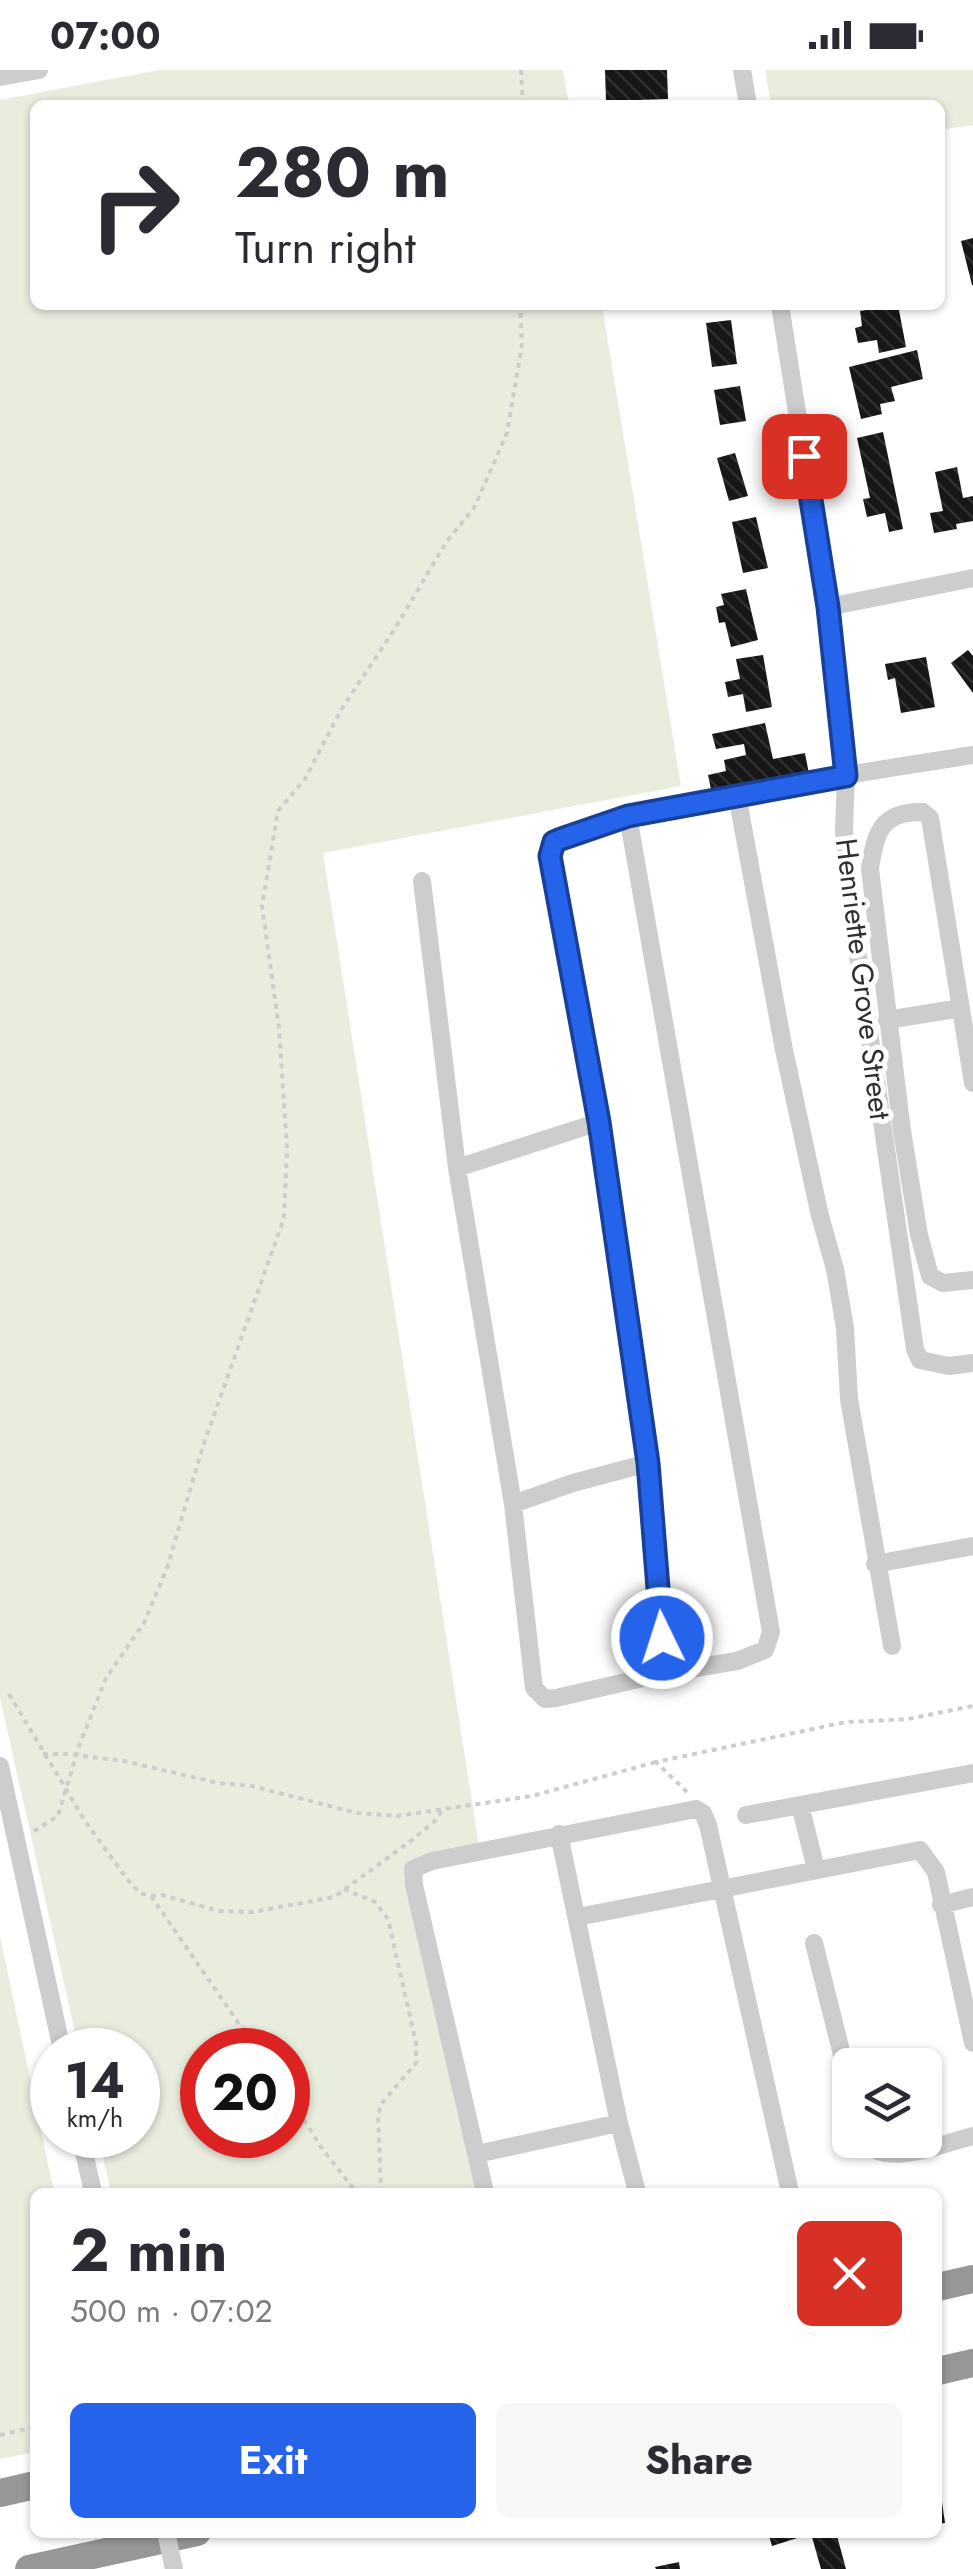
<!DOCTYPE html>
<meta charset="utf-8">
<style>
body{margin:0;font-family:Jost,sans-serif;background:#f7f7f7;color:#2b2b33;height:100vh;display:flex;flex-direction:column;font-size:38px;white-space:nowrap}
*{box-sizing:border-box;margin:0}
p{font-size:32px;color:#7c7c81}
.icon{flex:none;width:55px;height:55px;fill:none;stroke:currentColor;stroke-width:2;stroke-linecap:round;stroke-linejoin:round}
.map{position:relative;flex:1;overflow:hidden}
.drawer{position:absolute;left:30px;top:2118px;width:912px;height:350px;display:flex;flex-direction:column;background:#fff;border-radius:15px;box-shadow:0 2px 8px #0004}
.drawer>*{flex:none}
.banner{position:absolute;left:30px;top:30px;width:915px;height:210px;border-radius:15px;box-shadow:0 2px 8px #0004;background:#fff;color:#2b2b33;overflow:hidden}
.tools{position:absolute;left:832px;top:1978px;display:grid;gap:20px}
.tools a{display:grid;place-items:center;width:110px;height:110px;border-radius:15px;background:#fff;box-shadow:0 2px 8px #0004;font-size:50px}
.speed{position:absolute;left:30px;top:1958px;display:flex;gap:20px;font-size:50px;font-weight:700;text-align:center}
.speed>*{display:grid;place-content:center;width:130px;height:130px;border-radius:50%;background:#fff;box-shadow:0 2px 8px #0004;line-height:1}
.speed small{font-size:25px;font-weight:400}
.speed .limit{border:15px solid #d22;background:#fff;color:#111}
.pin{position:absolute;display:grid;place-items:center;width:85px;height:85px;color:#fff;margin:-42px;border-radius:20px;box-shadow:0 5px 15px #0006}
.me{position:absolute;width:110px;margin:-55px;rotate:356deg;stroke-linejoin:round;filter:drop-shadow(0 0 8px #0008)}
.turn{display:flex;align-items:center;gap:35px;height:210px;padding:0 40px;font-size:45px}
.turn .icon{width:130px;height:130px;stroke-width:2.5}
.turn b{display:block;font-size:70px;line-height:85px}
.round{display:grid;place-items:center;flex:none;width:105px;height:105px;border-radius:15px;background:#f7f7f7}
.head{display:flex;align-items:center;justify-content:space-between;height:170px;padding:0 40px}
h1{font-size:60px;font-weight:700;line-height:75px}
.action{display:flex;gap:20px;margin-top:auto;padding:20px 40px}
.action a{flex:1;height:115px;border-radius:15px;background:#2563eb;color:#fff;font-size:40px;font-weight:700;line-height:115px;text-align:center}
.action a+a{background:#f7f7f7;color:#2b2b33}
.status{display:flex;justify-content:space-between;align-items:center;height:70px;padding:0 50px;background:#fff;direction:ltr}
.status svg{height:28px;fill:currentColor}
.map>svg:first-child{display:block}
</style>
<div class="status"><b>07:00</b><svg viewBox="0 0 49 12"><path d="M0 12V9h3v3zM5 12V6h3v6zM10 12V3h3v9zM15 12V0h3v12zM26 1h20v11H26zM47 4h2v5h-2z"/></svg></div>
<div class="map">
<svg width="973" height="2499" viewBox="0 0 973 2499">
<defs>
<pattern id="building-back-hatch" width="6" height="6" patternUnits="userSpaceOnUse" patternTransform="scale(2.5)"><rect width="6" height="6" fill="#171717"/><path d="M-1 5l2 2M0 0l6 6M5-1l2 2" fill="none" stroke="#303030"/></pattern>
</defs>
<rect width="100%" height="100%" fill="#fff"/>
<!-- green -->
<path fill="#e9edde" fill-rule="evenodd" d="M159 0H563L569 35H35V235H602L681 716 323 783 479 1776 408 1792 483 2122H111L98 2065H138V1980H79L0 1628V30ZM202 1980H288V2065H202Z
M765 0H973V55L940 60V35H771Z
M0 1866 54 2122H35V2382L0 2389Z"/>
<!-- building -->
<path fill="url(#building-back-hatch)" d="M605 0H667L668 29 606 31Z
M973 168V215H972L961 171Z
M898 235 906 277 879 283 877 270 858 273 855 258 862 256 860 241Z
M731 250 737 294 712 297 706 253Z
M917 280 923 309 891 317 895 331 880 334 882 344 861 349 849 297Z
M740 316 746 351 720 355 714 320Z
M883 362 903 459 889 462 885 443 867 447 863 429 870 428 857 368Z
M735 383 748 426 729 431 717 388Z
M957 397 963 428 973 426V451L956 454 957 459 934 463 930 443 943 441 935 402Z
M756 447 768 498 743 503 732 452Z
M746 519 758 570 731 577 725 552 719 553 716 537 724 535 721 524Z
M968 580 973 586V623L951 593Z
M763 585 772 637 746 642 743 624 728 627 725 612 740 609 736 589Z
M926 587 935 637 901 643 895 608 888 610 885 594Z
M765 653 773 689 805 683 809 704 712 724 708 705 726 701 724 690 746 685 744 674 716 679 712 664Z
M938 2432H942L945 2453 938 2454Z
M768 2462H813V2463L772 2476Z
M826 2462H836L846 2499H821L812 2467Z
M679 2492 680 2499H656L655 2497Z"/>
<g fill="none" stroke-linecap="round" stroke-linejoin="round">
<!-- path -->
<path stroke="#cdcdcd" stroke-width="4" stroke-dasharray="5 5" stroke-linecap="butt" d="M521 0 523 35
M9 1624 85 1751 127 1809 140 1823 151 1826 162 1825 219 1841 253 1842 334 1827 408 1773 434 1752 443 1739
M43 1684H67L124 1691 218 1713 252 1716 357 1743 397 1746 532 1726 656 1692
M687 1722 656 1692 846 1652 908 1649 973 1636
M34 1761 58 1746 79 1676 106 1608 144 1553 167 1498 203 1376 284 1148 287 1079 279 958 262 836 278 741 305 709 341 640 394 560 447 471 474 438 507 363 522 274 520 235
M344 1819 375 1832 388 1849 416 1973V1993L382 2033 378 2044 381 2122
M151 1826 257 1980
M288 2024 321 2077 356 2122
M0 2365 35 2357"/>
<!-- minor -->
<path stroke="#cdcdcd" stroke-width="18" d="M742 0 748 35
M0 7 39 0
M780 235 828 537 846 706 844 759 849 824 915 1279 920 1290 949 1296 973 1293
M828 537 973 508
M737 725 784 980 820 1146 835 1199 845 1258 849 1329 892 1576
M422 811 457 1098 513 1434 534 1618 545 1629 556 1628 665 1603 737 1591 765 1580 771 1562 628 746
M887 950 961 938
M973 1013 930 748 923 742C881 741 875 763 870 799L902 1061 919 1165 930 1206 943 1213 973 1210
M457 1098 599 1052
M513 1434 573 1413 648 1393
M875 1494 973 1476
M665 1603 648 1393 599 1052 552 804C551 794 547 782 554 774 578 744 916 694 973 685
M0 1696 62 1980
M800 1735 816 1799
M746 1745 973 1703
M559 1764 619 2053 637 2122
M941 1835 973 1827
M578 1847 920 1780 936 1802 973 1973
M814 1873 850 2017
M80 2065 93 2122
M863 2070C886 2100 942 2073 973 2066
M477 2084 619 2053
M485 2122 414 1815 413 1799 432 1791 696 1739 703 1743 708 1755 790 2122"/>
<!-- highway -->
<path stroke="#979797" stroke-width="28" d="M938 2217 973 2209
M938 2301 973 2293
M0 2423 35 2415
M29 2499 197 2462"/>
<!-- minor-bridge -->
<path stroke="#cdcdcd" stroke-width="18" d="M166 2462 174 2499"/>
</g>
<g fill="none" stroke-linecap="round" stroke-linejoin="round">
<defs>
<path id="route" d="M662 1568 648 1393 599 1052 550 786 554 772 561 769 628 746 846 706 828 537 804 386"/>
</defs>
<!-- route casing -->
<use href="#route" stroke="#184099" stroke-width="25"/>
<!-- route -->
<use href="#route" stroke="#2563eb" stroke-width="18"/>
</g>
<g text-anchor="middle" stroke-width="10" stroke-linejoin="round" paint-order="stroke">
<!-- street labels -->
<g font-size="30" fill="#303030" stroke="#fff">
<text transform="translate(863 909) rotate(83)" y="10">Henriette Grove Street</text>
</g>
</g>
</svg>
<div class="tools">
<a><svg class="icon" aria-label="layers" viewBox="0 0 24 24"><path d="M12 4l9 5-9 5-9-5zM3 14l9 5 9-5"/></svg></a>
</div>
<div class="speed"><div>14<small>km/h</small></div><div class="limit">20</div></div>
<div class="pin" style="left:804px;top:386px;background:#d93025"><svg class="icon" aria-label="arrive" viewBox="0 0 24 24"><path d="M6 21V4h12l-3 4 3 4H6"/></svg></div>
<svg class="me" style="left:662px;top:1568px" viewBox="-20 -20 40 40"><circle r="17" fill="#2563eb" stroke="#fff" stroke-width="3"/><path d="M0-11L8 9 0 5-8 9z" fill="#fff"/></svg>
<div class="banner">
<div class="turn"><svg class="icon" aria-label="right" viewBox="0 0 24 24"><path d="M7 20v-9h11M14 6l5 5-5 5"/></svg><div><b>280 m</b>Turn right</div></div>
</div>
<section class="drawer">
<div class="head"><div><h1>2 min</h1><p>500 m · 07:02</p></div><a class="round" style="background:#d93025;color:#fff"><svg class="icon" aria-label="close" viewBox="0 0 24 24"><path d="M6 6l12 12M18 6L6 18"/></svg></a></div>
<div class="action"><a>Exit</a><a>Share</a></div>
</section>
</div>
